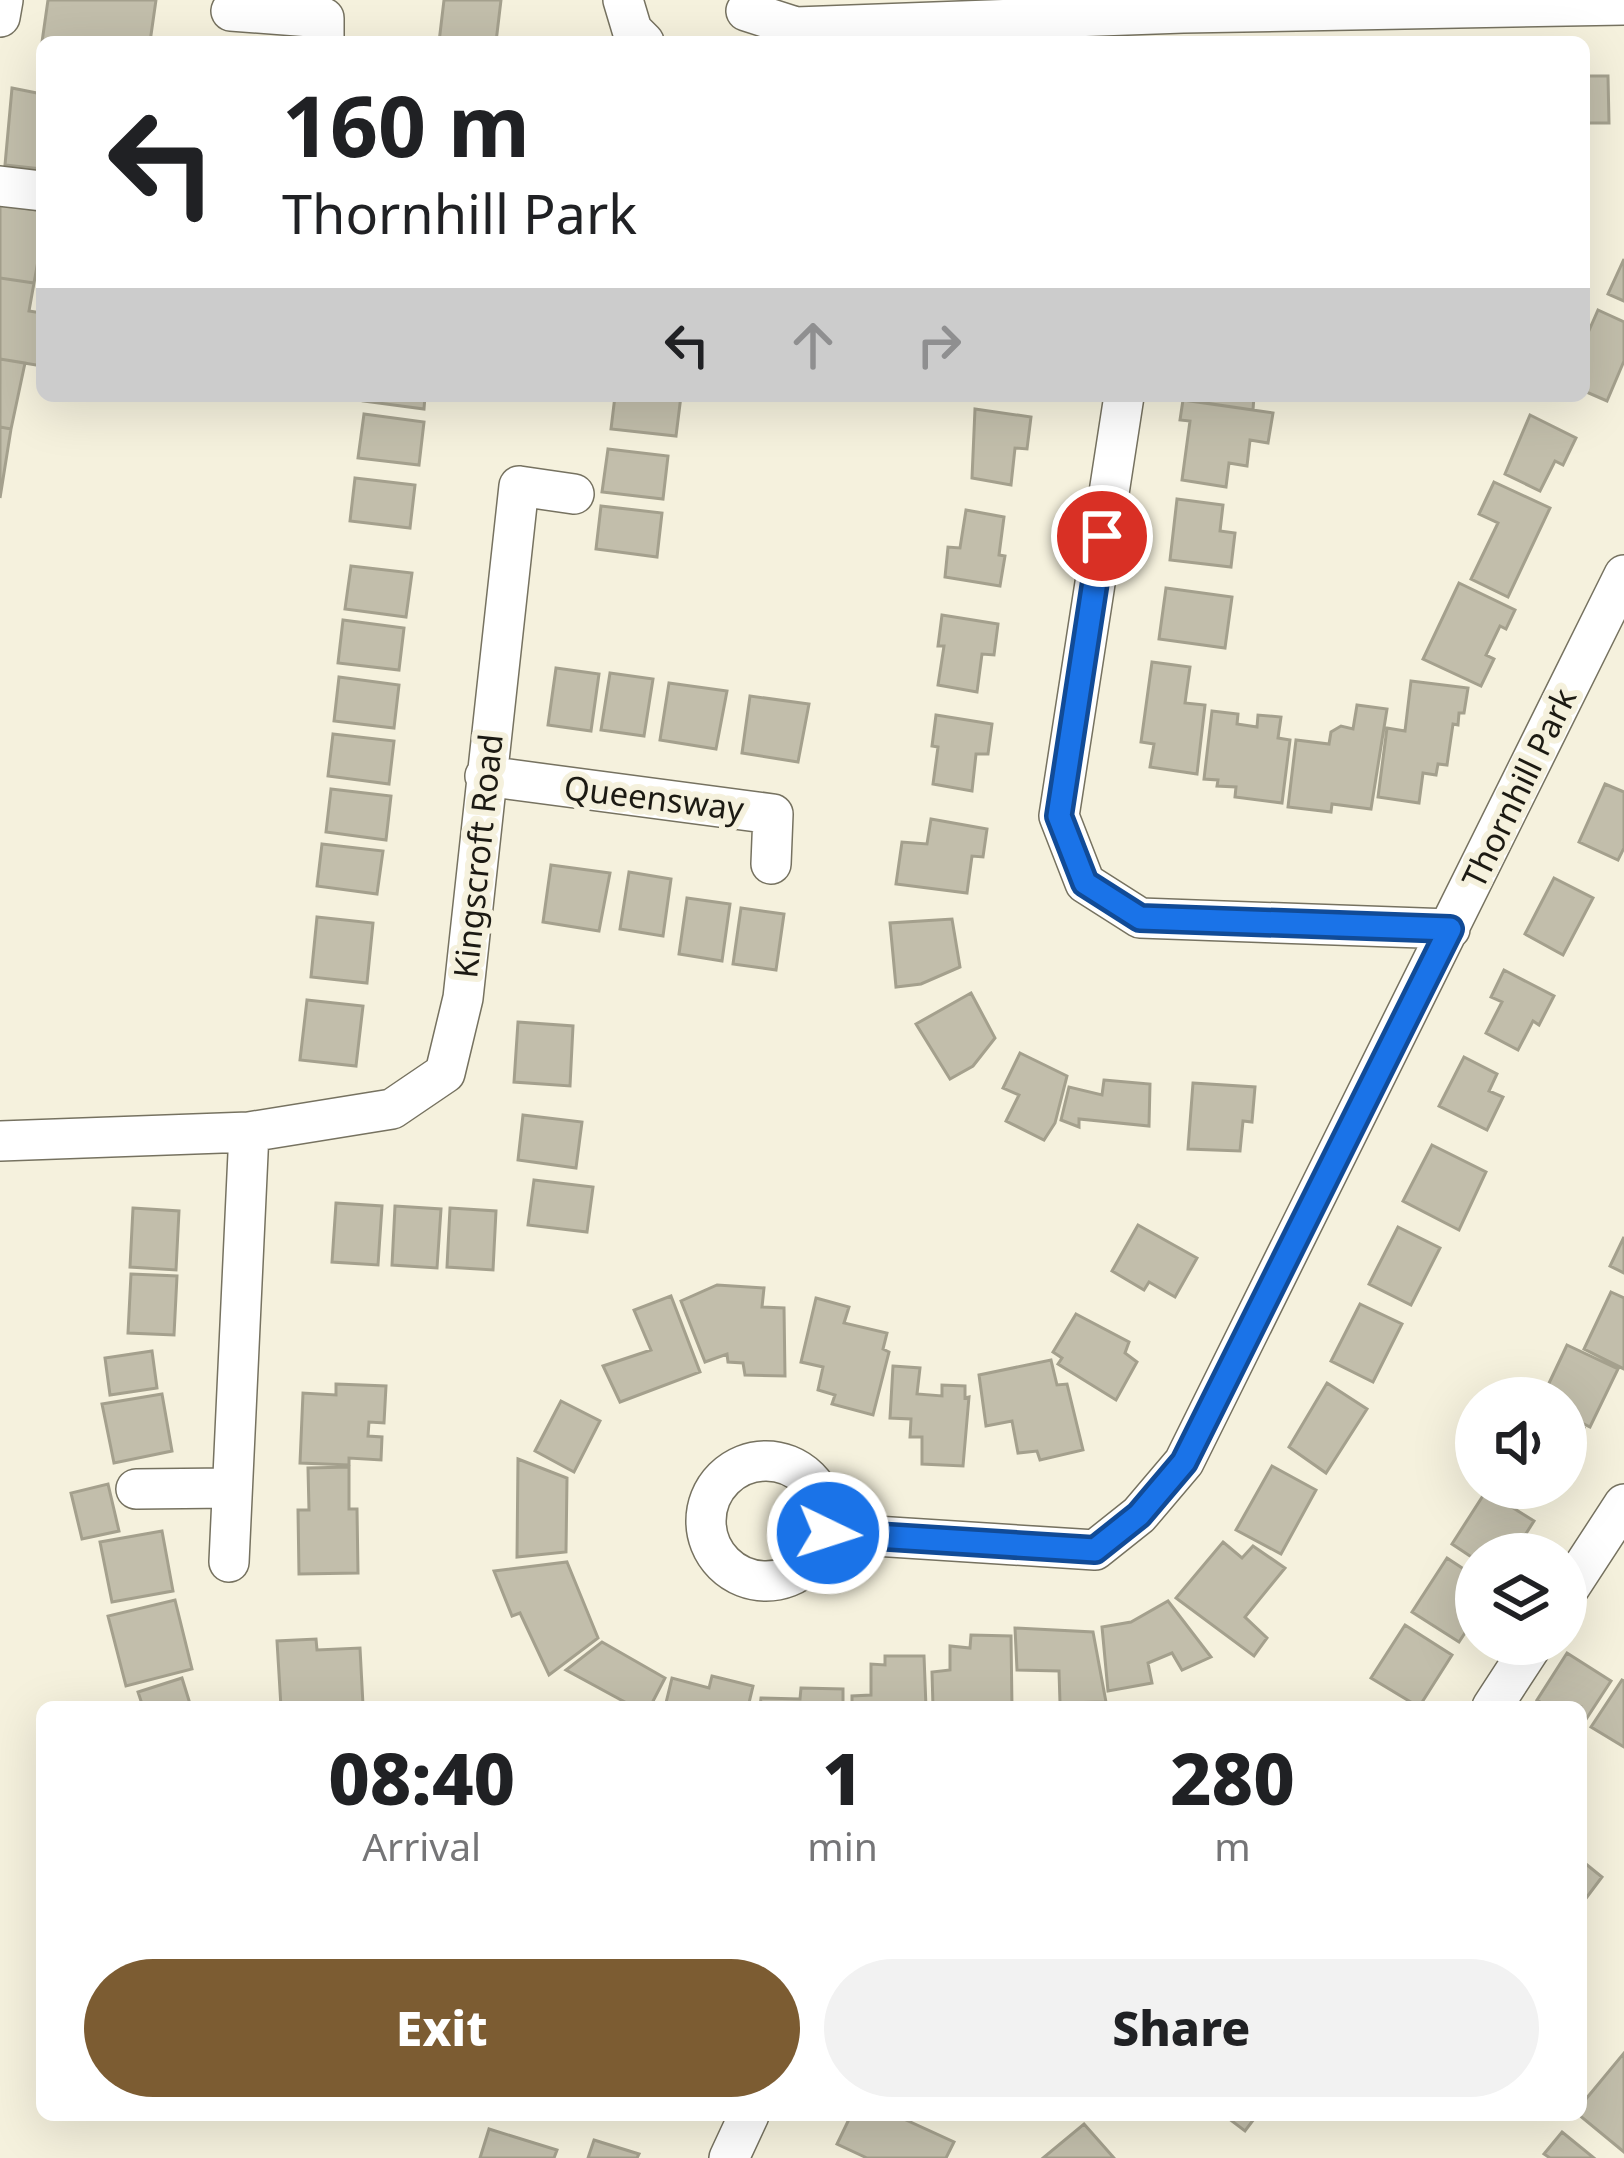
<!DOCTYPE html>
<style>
body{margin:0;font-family:"Noto Sans",sans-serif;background:#f2f2f2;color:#202124;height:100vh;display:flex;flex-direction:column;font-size:45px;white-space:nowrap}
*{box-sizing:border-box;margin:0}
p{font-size:39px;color:#757577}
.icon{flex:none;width:66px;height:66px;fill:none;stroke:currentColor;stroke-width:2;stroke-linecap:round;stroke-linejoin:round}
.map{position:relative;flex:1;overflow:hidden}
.drawer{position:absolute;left:36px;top:1701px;width:1551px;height:420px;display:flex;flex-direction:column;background:#fff;border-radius:18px;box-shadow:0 12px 48px #0002}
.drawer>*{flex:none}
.banner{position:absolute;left:36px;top:36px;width:1554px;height:366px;border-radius:18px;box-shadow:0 12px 48px #0002;background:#fff;color:#202124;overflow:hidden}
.fabs{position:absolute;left:1455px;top:1377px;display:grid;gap:24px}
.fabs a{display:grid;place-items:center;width:132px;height:132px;border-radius:50%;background:#fff;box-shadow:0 12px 48px #0002;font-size:60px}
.pin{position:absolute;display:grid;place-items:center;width:102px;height:102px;color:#fff;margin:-51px;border:6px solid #fff;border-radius:50%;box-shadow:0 3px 12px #0007}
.me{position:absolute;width:132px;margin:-66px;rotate:94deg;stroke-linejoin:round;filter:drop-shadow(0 0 9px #0008)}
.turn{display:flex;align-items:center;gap:42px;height:252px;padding:0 48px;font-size:54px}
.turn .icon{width:156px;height:156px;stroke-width:2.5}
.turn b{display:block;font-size:84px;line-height:102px}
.lanes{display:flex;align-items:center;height:114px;padding:0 48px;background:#0003;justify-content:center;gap:60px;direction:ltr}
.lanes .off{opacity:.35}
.eta{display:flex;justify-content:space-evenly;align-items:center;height:204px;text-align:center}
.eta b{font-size:72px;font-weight:800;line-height:84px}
.cta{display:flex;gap:24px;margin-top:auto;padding:24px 48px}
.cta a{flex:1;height:138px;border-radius:72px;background:#7c5c32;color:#fff;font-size:48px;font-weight:800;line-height:138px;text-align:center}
.cta a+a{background:#f2f2f2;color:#202124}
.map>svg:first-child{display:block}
</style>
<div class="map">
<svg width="1624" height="2158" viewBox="0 0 1624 2158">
<rect width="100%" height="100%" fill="#f5f1dd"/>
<!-- building -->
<path fill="#c2beab" stroke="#a4a08d" stroke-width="3" d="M48 0H156L150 42H42Z
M444 0H501L496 42H439Z
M1587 76H1608L1609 123H1584Z
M12 88 42 94V169L5 165Z
M0 204 42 211V239L34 283 0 278Z
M1624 259V301L1608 294Z
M0 278 34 283 29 311 42 313V366L0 359Z
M1598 310 1624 322V361L1607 401 1584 391V342Z
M0 359 25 363 11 429 0 427Z
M363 396H425L424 409 363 401Z
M615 396H681L676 436 611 429Z
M1193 396H1254L1253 410 1192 401Z
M1183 400 1273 413 1268 443 1250 440 1247 466 1229 463 1226 487 1182 480 1190 421 1180 420Z
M975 409 1031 417 1027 449 1015 448 1011 485 972 478Z
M364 414 424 422 419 465 358 458Z
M1530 415 1576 438 1563 465 1555 461 1540 491 1505 474Z
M0 427 11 429 0 498Z
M608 449 668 456 663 499 602 492Z
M355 478 415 485 410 528 350 521Z
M1494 482 1550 508 1508 597 1471 579 1498 523 1479 514Z
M1177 499 1223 505 1220 531 1235 533 1231 567 1170 560Z
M601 506 662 513 657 557 596 549Z
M966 510 1004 517 999 555 1005 556 1000 586 945 577 948 547 960 548Z
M351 566 412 573 406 617 345 609Z
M1459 583 1515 610 1506 629 1500 626 1486 655 1494 659 1481 686 1423 659Z
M1166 588 1232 597 1225 648 1159 639Z
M942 615 998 624 994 655 982 654 977 692 938 685 944 646H938Z
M343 620 404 628 399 670 338 663Z
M1152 662 1190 667 1185 703 1205 705 1197 774 1150 767 1154 744 1141 742Z
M556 668 599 674 591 731 548 725Z
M610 673 653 679 644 736 601 730Z
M339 677 399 685 394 728 334 721Z
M1411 681 1468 688 1464 713H1459L1458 725 1453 724 1447 765 1438 764 1436 775 1423 773 1419 803 1378 797 1387 728 1405 731Z
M669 683 727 691 716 749 660 740Z
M750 696 809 704 798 762 742 753Z
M1357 705 1387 709 1371 809 1332 804 1331 812 1288 807 1296 740 1329 744 1331 732 1341 726 1353 729Z
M1212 711 1238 714 1237 724 1257 727 1258 715 1281 717 1278 738 1290 740 1282 803 1235 797 1236 787 1217 786 1218 780 1204 779Z
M936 715 992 724 988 754H976L972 791 933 784 938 747 932 746Z
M333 734 394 741 389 784 328 776Z
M1605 784 1624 792V848L1618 860 1579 842Z
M331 789 391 796 386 840 326 832Z
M931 819 987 829 983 857 972 856 967 893 896 884 902 842 927 844Z
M322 844 383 851 377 894 317 886Z
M551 865 610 873 599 931 543 922Z
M629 872 671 879 663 936 620 929Z
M1554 878 1593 898 1563 955 1525 934Z
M687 898 730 904 722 961 679 954Z
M741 908 784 914 776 970 733 964Z
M317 917 373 923 367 983 311 977Z
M952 919 960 967 921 984 896 987 890 923Z
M1504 970 1554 996 1539 1025 1533 1021 1518 1050 1486 1033 1502 1002 1491 997Z
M971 993 995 1038 973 1066 950 1079 916 1024Z
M307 1000 363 1006 356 1066 300 1060Z
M518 1022 573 1026 570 1086 514 1082Z
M1020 1053 1067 1076 1055 1123 1044 1140 1006 1121 1019 1095 1003 1088Z
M1464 1057 1497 1074 1489 1091 1503 1097 1487 1130 1439 1106Z
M1104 1080 1150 1084 1149 1126 1079 1119V1127L1061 1120 1069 1087 1102 1095Z
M1193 1083 1255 1087 1252 1122 1243 1121 1240 1151 1188 1149Z
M523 1115 582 1122 576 1168 518 1160Z
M1432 1145 1486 1172 1459 1230 1403 1201Z
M534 1180 593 1187 587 1232 528 1225Z
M336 1203 382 1206 378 1265 332 1262Z
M395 1206 441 1209 437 1268 392 1265Z
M133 1208 179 1211 176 1270 130 1267Z
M450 1208 496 1211 493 1270 447 1267Z
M1138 1225 1197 1258 1175 1297 1149 1282 1144 1290 1112 1271Z
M1398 1227 1440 1248 1411 1305 1369 1284Z
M1624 1237V1273L1610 1266Z
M131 1274 177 1276 174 1335 128 1333Z
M717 1285 764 1288 762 1307 784 1308 785 1376 745 1375 743 1363 728 1362 727 1354 705 1362 681 1301Z
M1611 1292 1624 1298V1369L1584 1349Z
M671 1296 700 1372 620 1402 603 1366 651 1350 634 1310Z
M816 1298 849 1307 844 1323 887 1333 883 1349 889 1352 873 1415 832 1404 835 1395 818 1390 823 1367 801 1362Z
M1360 1304 1402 1324 1373 1382 1331 1361Z
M1076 1314 1129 1342 1125 1353 1137 1362 1116 1400 1058 1364 1062 1358 1053 1352Z
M1567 1345 1618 1369 1590 1427 1566 1415V1398H1542Z
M152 1351 157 1388 110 1395 105 1358Z
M1051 1360 1057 1385 1067 1384 1083 1450 1040 1460 1037 1451 1018 1453 1012 1421 986 1426 979 1375Z
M893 1366 920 1368 917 1394 942 1396V1385L965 1386V1398L969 1397 963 1466 922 1464V1437H910L911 1419 890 1418Z
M1327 1383 1367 1409 1326 1473 1289 1447Z
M336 1384 386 1386 384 1423 369 1422 368 1436 382 1437 381 1460 349 1458V1465L300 1463 303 1393 336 1395Z
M162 1394 172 1451 114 1463 102 1404Z
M561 1401 600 1421 574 1472 535 1451Z
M1566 1420 1584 1428 1566 1466Z
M518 1459 567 1478 566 1552 517 1557Z
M1272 1466 1316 1490 1281 1554 1236 1530Z
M349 1467V1509H357L358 1573 299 1574 298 1510H309L308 1468Z
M108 1484 119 1531 82 1539 71 1493Z
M1486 1491 1534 1521 1513 1554H1476V1560L1452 1544Z
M162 1531 173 1591 112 1602 100 1542Z
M1223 1542 1242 1558 1253 1546 1285 1568 1245 1617 1267 1638 1254 1656 1176 1598Z
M1447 1558 1476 1577V1616L1459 1642 1412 1612Z
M567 1562 598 1638 549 1675 520 1613 512 1616 494 1571Z
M175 1600 192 1669 126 1686 108 1616Z
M1168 1601 1211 1657 1182 1670 1172 1653 1148 1663 1152 1683 1108 1691 1102 1627 1131 1622Z
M1405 1625 1452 1655 1419 1707 1371 1678Z
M1015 1628 1093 1632 1106 1702 1060 1703 1059 1671 1017 1670Z
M971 1635 1011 1636 1012 1707H933L932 1672 950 1670V1646L970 1648Z
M316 1639 317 1650 360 1648 363 1705 281 1707 277 1641Z
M602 1642 665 1678 650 1707H634L566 1670Z
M1567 1653 1611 1681 1581 1727V1707H1548L1537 1700Z
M885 1656H924L926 1707H852V1696L871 1695V1664L885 1665Z
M712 1676 753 1686 748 1707H665L672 1678 709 1688Z
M182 1678 191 1707H143L138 1692Z
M1622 1680 1624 1681V1747L1591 1727Z
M801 1688 843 1689V1707H760L761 1698 800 1699Z
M1581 1860 1602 1877 1581 1905Z
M1624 2053V2152L1579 2115 1581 2105Z
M851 2115H895L954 2142 946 2158H867L837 2144Z
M1224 2115H1257L1245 2131Z
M1084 2124 1114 2158H1043Z
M489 2129 557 2150 554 2158H480Z
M1562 2132 1594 2158H1550L1544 2154Z
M594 2140 639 2154 637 2158H588Z"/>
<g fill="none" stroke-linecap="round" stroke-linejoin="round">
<defs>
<path id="minor" d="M623 0 632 30 644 42
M231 11 324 18V42
M746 11 796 27 1183 13 1624 5
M0 17 3 0
M0 186 42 191
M1124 396 1059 816 1085 883 1140 918 1450 929
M485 776 773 814 771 864
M0 1141 249 1132 392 1109 445 1073 463 998 519 486 574 494
M706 1521a60 60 0 1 1 120 0a60 60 0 1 1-120 0Z
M136 1489 230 1488
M828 1533 1095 1550 1139 1515 1184 1462 1624 575
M229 1562 249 1132
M1566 1593 1624 1504
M1492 1707 1533 1644
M729 2158 749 2115"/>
</defs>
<!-- minor casing -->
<use href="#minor" stroke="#767260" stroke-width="42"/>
<!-- minor -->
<use href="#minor" stroke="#fff" stroke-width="39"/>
</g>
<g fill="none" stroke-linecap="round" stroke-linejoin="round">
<defs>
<path id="route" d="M828 1533 1095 1550 1139 1515 1184 1462 1450 929 1140 918 1085 883 1059 816 1102 536"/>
</defs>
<!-- route casing -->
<use href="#route" stroke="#114b97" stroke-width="30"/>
<!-- route -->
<use href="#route" stroke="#1a73e8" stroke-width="21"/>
</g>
<g text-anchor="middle" stroke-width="12" stroke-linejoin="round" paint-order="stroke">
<!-- street labels -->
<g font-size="33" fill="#1c1a13" stroke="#f5f1dd">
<text transform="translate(1519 788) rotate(-64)" y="12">Thornhill Park</text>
<text transform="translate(654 798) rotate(7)" y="12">Queensway</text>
<text transform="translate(478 856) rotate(-84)" y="12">Kingscroft Road</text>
</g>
</g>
</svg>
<div class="fabs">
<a><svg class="icon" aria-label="sound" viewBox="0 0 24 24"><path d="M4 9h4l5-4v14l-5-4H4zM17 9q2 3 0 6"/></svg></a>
<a><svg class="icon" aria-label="layers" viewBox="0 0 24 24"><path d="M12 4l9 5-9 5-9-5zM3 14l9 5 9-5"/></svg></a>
</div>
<div class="pin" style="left:1102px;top:536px;background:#d93025"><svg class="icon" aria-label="arrive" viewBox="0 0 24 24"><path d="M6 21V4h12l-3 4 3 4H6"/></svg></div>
<svg class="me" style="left:828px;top:1533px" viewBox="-20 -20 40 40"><circle r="17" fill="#1a73e8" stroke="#fff" stroke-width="3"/><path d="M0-11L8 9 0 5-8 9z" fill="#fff"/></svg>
<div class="banner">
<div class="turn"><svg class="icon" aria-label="left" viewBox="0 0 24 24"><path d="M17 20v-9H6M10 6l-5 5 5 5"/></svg><div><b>160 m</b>Thornhill Park</div></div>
<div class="lanes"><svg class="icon" aria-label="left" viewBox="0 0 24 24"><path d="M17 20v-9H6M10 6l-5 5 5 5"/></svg><svg class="icon off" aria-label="ahead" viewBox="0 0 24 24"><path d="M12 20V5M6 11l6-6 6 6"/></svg><svg class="icon off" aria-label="right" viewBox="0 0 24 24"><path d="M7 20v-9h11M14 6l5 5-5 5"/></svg></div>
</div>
<section class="drawer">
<div class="eta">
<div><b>08:40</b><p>Arrival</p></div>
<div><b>1</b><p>min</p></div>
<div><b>280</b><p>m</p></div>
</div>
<div class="cta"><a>Exit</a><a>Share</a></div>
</section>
</div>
